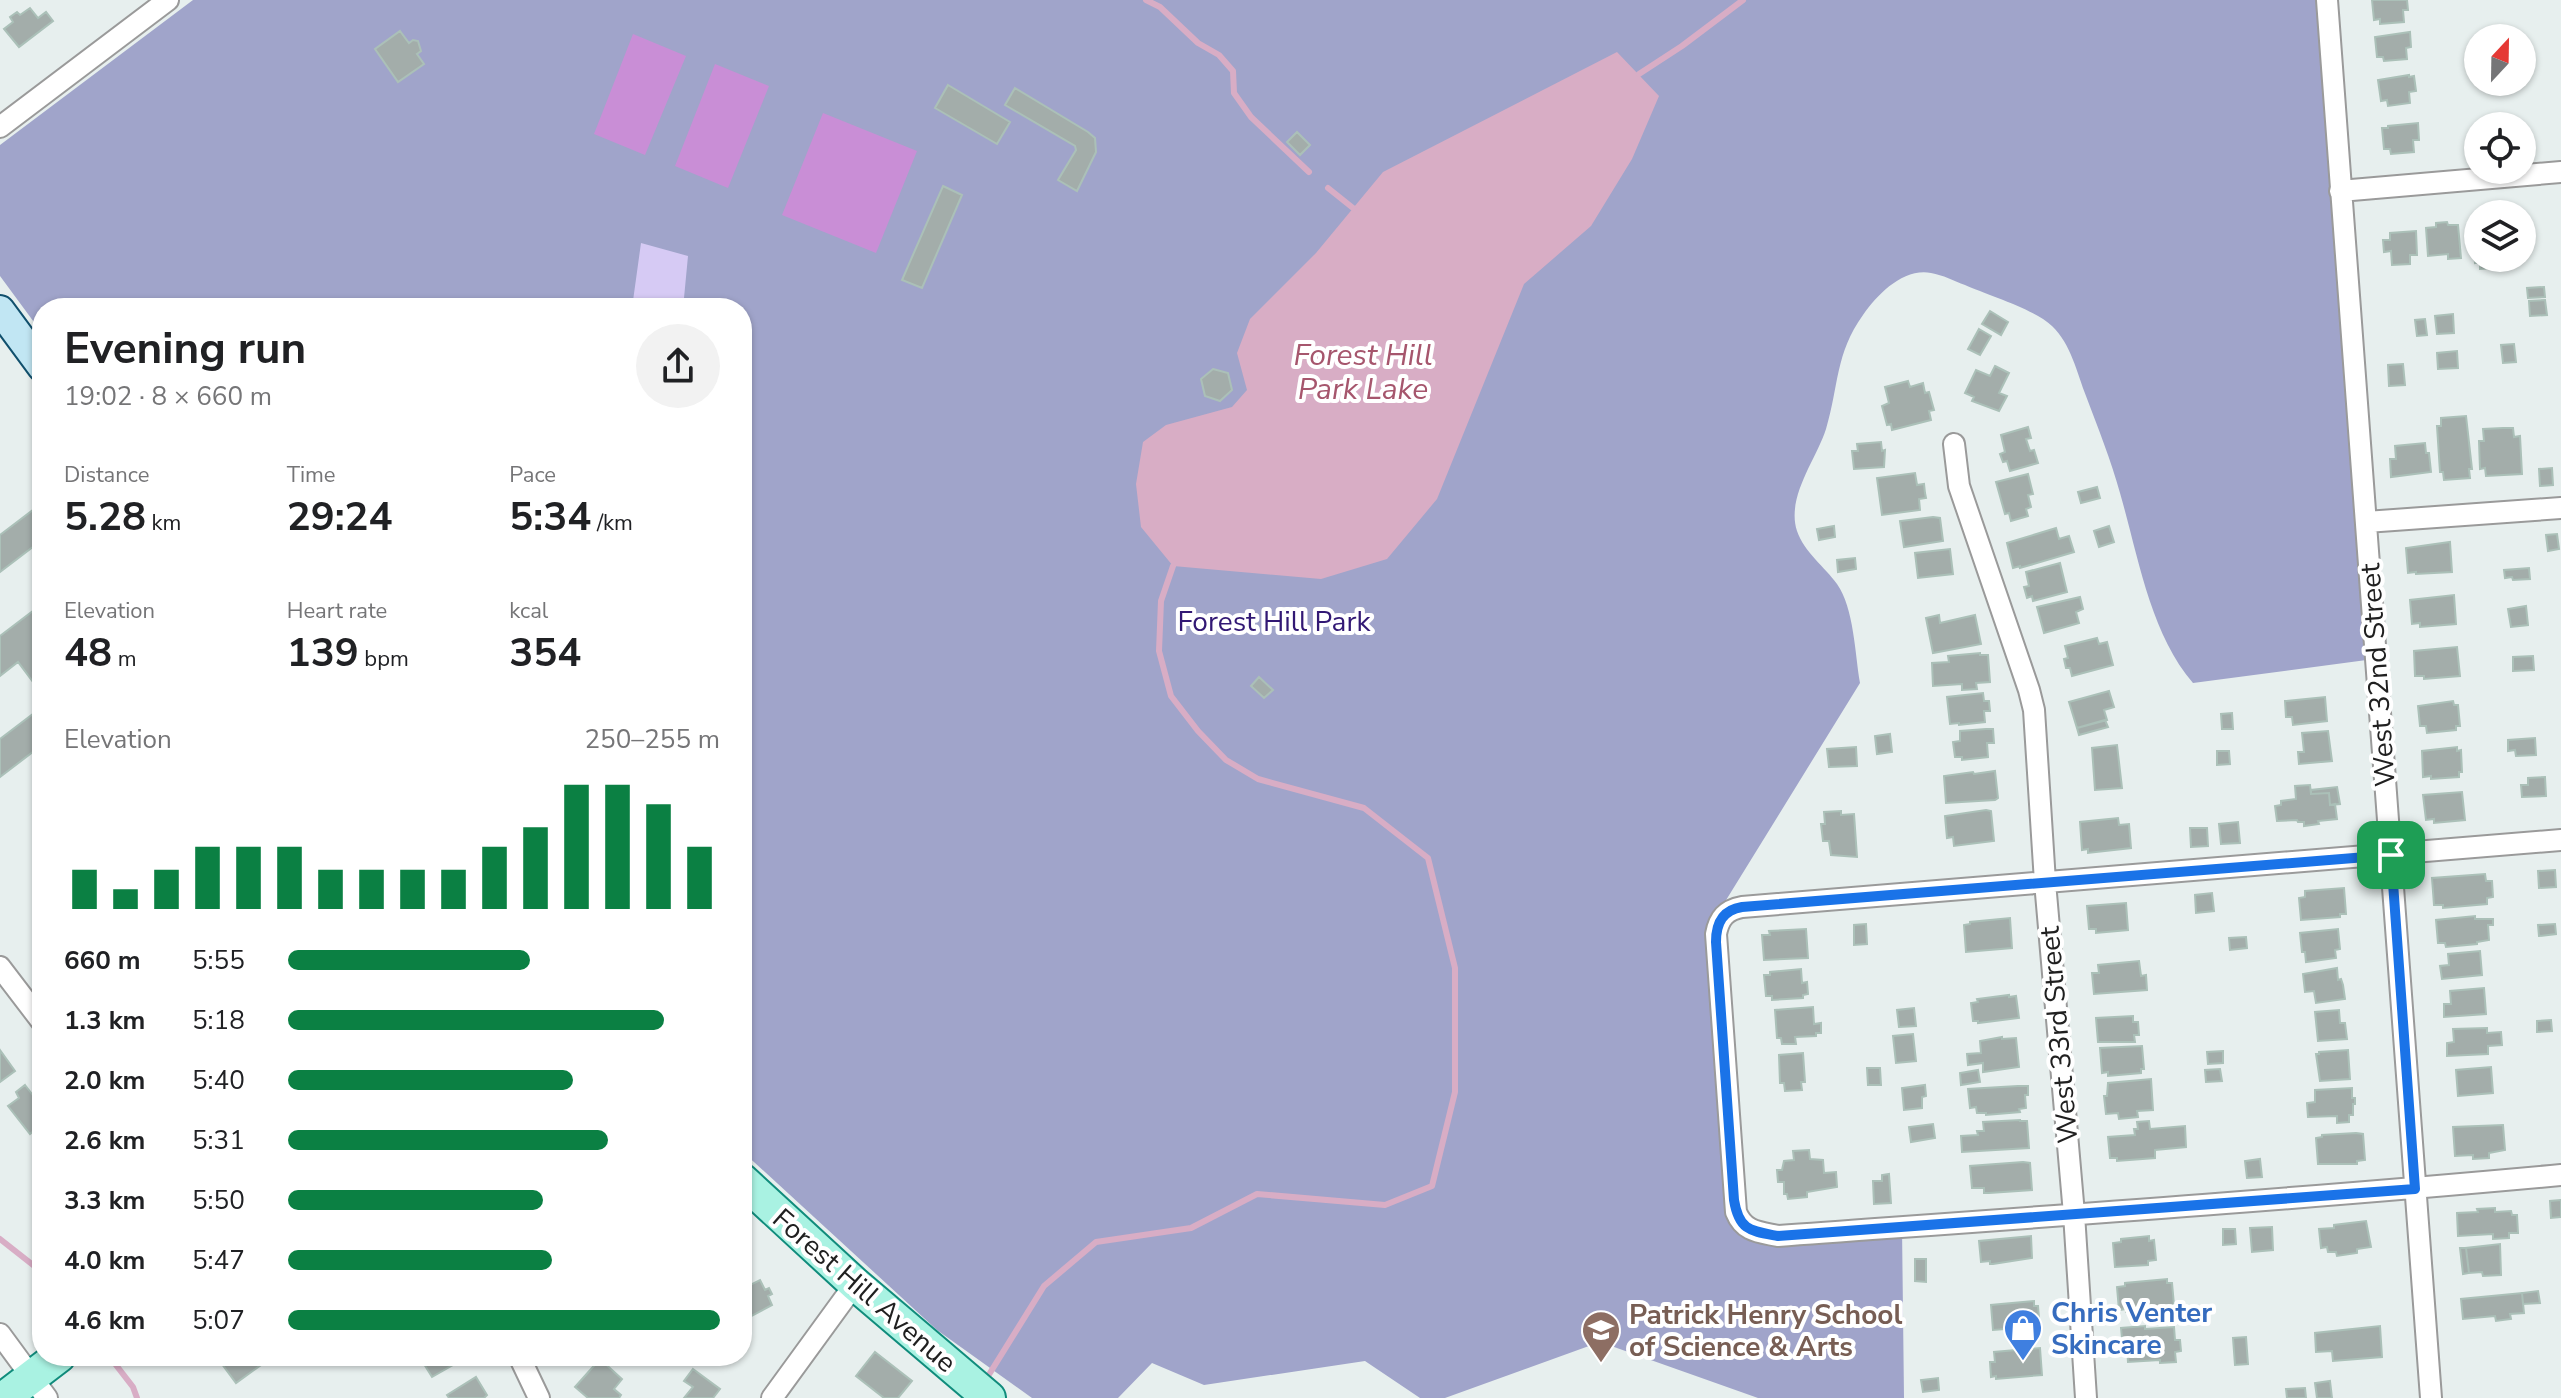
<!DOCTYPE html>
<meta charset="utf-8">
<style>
:root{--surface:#fff;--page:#f2f2f2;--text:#202124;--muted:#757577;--accent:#0b8043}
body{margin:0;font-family:"Nunito Sans",sans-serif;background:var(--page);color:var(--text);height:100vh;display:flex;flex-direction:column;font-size:30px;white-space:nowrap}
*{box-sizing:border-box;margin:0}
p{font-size:26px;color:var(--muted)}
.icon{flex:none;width:44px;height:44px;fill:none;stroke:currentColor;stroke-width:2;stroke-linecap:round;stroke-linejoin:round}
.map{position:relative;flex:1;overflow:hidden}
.panel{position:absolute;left:32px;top:298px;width:720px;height:1068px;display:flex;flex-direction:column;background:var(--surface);border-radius:32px;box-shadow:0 2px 6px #0004}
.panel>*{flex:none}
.needle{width:52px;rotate:22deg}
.controls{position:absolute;left:2464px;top:24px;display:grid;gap:16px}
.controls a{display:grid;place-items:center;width:72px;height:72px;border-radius:50%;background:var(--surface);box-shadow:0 2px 6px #0004;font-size:40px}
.pin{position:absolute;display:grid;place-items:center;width:68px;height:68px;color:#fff;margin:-34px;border-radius:16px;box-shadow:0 4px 12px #0006}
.round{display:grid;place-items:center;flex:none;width:84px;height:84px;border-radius:42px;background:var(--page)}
.head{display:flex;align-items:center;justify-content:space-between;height:136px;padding:0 32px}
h1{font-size:44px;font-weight:700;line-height:60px}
.figures{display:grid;grid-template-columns:repeat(3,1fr);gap:12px;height:136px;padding:8px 32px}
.figures div{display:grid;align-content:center}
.figures b{font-size:40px;font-weight:700}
.figures small{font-size:22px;font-weight:400}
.figures p{font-size:22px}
.chart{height:224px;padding:16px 32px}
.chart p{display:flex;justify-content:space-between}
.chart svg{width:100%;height:144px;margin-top:8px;stroke:var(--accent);stroke-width:6}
ul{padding:0 32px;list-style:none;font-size:26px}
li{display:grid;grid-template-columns:128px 96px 1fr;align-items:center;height:60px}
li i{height:20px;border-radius:10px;background:var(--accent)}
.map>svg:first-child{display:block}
</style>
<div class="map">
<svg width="2561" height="1398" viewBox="0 0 2561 1398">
<rect width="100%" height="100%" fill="#e7efee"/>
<path fill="#a0a4ca" d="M193 0H2327L2374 659 2193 683C2150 633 2138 555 2120 493 2111 460 2098 428 2086 396 2077 373 2071 344 2052 326 2036 310 1988 295 1965 285 1954 281 1943 275 1931 273 1903 268 1878 294 1863 315 1835 354 1839 386 1826 429 1816 460 1786 497 1797 531 1804 552 1825 567 1837 584 1854 608 1855 654 1860 683L1715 918 1735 1205 1755 1231 1902 1227 1904 1398H1758L1600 1342 1445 1398H1420L1365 1361 1204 1385 1152 1363 1118 1398H1032L937 1330 742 1151V308H42V333L0 276V145Z"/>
<path fill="#d6caf4" d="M641 243 688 256 684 298 695 308H632Z"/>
<path fill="#c98ed6" d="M633 34 686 56 645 155 594 134Z
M715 64 769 86 728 188 675 166Z
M823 113 917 151 876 253 782 215Z"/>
<path fill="#d8adc5" d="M1617 52 1659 96 1632 159 1591 226 1524 284 1437 499 1387 559 1321 579 1173 566 1141 527 1136 484 1143 442 1166 425 1232 407 1247 390 1237 353 1250 319 1316 253 1383 172Z"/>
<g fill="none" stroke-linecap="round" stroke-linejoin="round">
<path stroke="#d8adc5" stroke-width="6" d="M1146 0 1160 7 1198 43 1219 55 1233 71 1234 93 1251 117 1309 172
M1639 74 1682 46 1743 0
M1328 188 1353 208
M0 1239 42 1272
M109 1356 133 1387 137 1398
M985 1381 1044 1286 1096 1242 1191 1228 1257 1194 1385 1205 1432 1186 1455 1092V968L1428 858 1364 808 1258 779 1226 760 1198 731 1171 696 1159 651 1161 601 1173 566"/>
</g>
<path fill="#a3adaa" stroke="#abc0b8" stroke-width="2" d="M2372 0H2407L2408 10H2403L2404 22 2380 24V19L2374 20Z
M30 8 38 18 46 12 53 21 19 47 4 29 13 22 10 17 17 12 20 15Z
M400 31 409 43 413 40 418 41 421 51 417 54 424 64 398 82 375 49Z
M2410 32 2411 47 2406 48 2407 59 2384 61 2383 57H2377L2375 37Z
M2409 75V77L2414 76 2416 91 2409 92 2410 103 2388 106 2387 100 2381 101 2378 80Z
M948 85 1010 122 997 144 935 108Z
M1015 88 1088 132 1095 138 1096 152 1077 191 1058 180 1076 150 1075 146 1005 105Z
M2418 123 2419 140H2413L2414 152 2391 154 2390 149H2384L2382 128H2388V126Z
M1297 132 1310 145 1300 155 1287 142Z
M943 186 962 195 922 288 902 280Z
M2471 218H2478V258H2501V261L2492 262 2493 268 2480 269V262L2475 263Z
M2447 222 2448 225H2458L2461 258 2448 259V254L2428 256 2426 228 2436 227V223Z
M2416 231 2417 255H2410V264L2392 265 2391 251 2384 252 2383 240H2390V233Z
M2544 287 2545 297 2528 298 2527 288Z
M2545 300 2547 315 2530 316 2529 301Z
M1990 311 2008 322 2001 335 1982 324Z
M2453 314 2454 333 2437 334 2435 316Z
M2425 319 2427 335 2417 336 2415 320Z
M1979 329 1991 336 1980 355 1968 349Z
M2514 344 2516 362 2503 363 2501 345Z
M2457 351 2458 368 2438 369 2437 353Z
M2403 364 2405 385 2389 386 2388 365Z
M1995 366 2009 373 1999 393 2007 396 1999 411 1972 401 1974 397 1965 393 1976 370 1990 376Z
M1213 369 1228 373 1232 390 1220 401 1205 396 1201 379Z
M1908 381 1910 387 1923 383 1925 393 1929 392 1934 410 1929 411 1931 420 1892 430 1891 424 1887 425 1882 406 1889 403 1885 387Z
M2466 416 2472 469H2469L2470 478 2444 480 2443 472H2440L2437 426H2441V418Z
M2028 427 2031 438 2026 439 2030 451 2034 450 2038 463 2010 471 2007 461 2003 462 2000 454 2005 452 2001 435Z
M2503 428H2513L2514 437 2520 436 2522 474 2486 476 2485 468 2480 469 2479 441H2484L2483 429Z
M1881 442 1882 451 1885 450 1884 467 1854 469 1852 451H1858L1857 444Z
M2425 443 2426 453H2429L2431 472 2391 477 2390 459H2396L2395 446Z
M2552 468 2553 485 2540 486 2539 469Z
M1915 473 1917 485 1924 484 1925 493 1926 498 1919 499 1920 510 1882 515 1877 478Z
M2028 474 2033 494 2028 495 2031 507 2026 509 2028 516 2011 521 2009 513 2005 514 1996 482Z
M2097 487 2100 498 2081 503 2078 492Z
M42 503V540L0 572V535Z
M1933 517 1940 518 1943 541 1904 547 1900 521Z
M1834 526 1835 537 1819 540 1817 529Z
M2109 526 2114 542 2099 547 2094 531Z
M2056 528 2059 539 2069 536 2074 552 2020 568V566L2013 568 2007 543Z
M2557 534 2559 549 2548 551 2546 535Z
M2450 542 2452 572 2416 574V572L2408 573 2406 548Z
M1950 549 1953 574 1918 578 1915 553Z
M1855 558 1856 569 1838 572 1837 560Z
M2060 563 2067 592 2033 601 2032 596 2027 598 2024 587 2029 586 2026 572Z
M2529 568 2530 579 2513 580 2512 577 2505 578 2504 570Z
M2454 595 2456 624 2420 627V623L2412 624 2410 600Z
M2080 597 2083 609 2076 612 2079 623 2044 633 2037 607Z
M42 604V694L18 662 0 676V636Z
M2526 606 2528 625 2511 627 2508 609Z
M1939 615 1940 623 1975 615 1981 644 1933 653 1926 618Z
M2097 638 2099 644 2107 642 2113 665 2072 676 2070 668H2066L2064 659 2068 658 2065 646Z
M2457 647 2460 676 2424 679V676H2415L2414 651Z
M1980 653V655H1988L1990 682 1976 683 1977 689 1962 690V684L1933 686 1932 663 1949 662 1948 656Z
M2533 656 2534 670 2513 671V657Z
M1259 677 1273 690 1264 698 1251 686Z
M2109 691 2114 707 2104 710 2107 720 2077 728 2069 702Z
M1983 693 1984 701H1989L1990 711H1984L1985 722 1959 725V723L1950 724 1947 697Z
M2325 697 2327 721 2293 725 2292 717H2286L2285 701Z
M2453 701 2454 705H2458L2460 726H2456V730L2427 733 2426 726H2420L2418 706Z
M42 707V745L0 777V739Z
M2232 713 2233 729H2222L2221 714Z
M2105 720 2108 727 2079 735 2077 728Z
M1986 729H1993L1994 743H1987L1988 757 1962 760V757H1955L1953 742 1960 741V731Z
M2328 731 2332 761 2299 764 2298 752H2304L2302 733Z
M1890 734 1892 752 1877 754 1875 736Z
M2535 738 2536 755 2516 756 2515 750 2508 751V740Z
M2117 745 2122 788 2095 790 2092 748Z
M1856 747 1857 766 1829 767 1827 749Z
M2457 747V751L2461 750 2462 772H2459V777L2431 779V776L2423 777 2422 751Z
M2217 751H2229L2230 764 2217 765Z
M1995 771 1998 798 1995 800 1946 803 1944 776 1973 772 1974 774Z
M2545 777 2546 796 2522 797 2521 785H2528V778Z
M2310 785 2311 794 2329 793 2330 805 2335 804 2337 819 2318 821 2319 824 2304 826V822H2298L2297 820 2277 821 2275 806 2281 805V801L2296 799 2295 786Z
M2337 787 2340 804 2330 805 2329 793 2311 794V790Z
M2462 792 2465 820 2434 823V819L2426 820 2423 795Z
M1986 810 1991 811 1994 841 1954 846 1953 837 1947 838 1945 816Z
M1841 811V815L1854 814 1857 857 1831 855 1829 841H1823L1821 824H1825L1824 812Z
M2118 818 2119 825 2129 824 2131 848 2088 853V849L2082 850 2080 822Z
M2238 822 2240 843 2221 844 2219 824Z
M2190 828H2207L2208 846 2191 847Z
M2555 870 2556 887 2539 888 2538 871Z
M2485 874 2486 881H2492L2493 897 2487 898V904L2443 908V905H2434L2432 878Z
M2344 888 2346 914H2340V917L2301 920 2299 898 2305 897V891Z
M2212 893 2214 911 2196 913 2195 895Z
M2126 903 2128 930 2096 933V929H2089L2087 906Z
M2475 916V919H2493V925H2488L2489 940 2477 942V944L2446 947 2445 943H2438L2436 920Z
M2010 918 2012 948 1966 952 1964 925 1970 924V922Z
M1866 924 1867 944 1854 945V925Z
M2555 924 2556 934 2539 936 2538 925Z
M1806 929 1808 958 1764 960 1762 935H1770L1769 931Z
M2338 929 2340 949 2335 950 2336 958 2306 962 2305 952H2302L2300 933Z
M2246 937 2247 948 2230 950 2229 938Z
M2480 951 2482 975 2442 979 2440 966 2449 965 2448 954Z
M2139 961 2141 976 2146 975 2147 990 2094 994 2092 973H2099L2098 965Z
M2337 968 2338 980 2341 979 2343 985 2345 999 2316 1003 2314 991 2305 992 2303 974Z
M1801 969 1802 983 1807 982 1808 994 1803 995V998L1772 1000V996H1766L1764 975H1770V972Z
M2484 988 2486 1014 2444 1017V1004H2451L2450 991Z
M2009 995V997L2016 996 2019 1018 1978 1023V1021H1973L1971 1003 1978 1002 1977 999Z
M1813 1007 1814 1024 1821 1023V1033H1816V1036L1795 1037 1796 1044H1782L1781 1038H1777L1775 1010Z
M1914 1008 1916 1026 1899 1027 1897 1010Z
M2339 1010 2340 1023H2345L2347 1039 2318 1041 2315 1012Z
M2133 1016V1022H2138L2139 1035H2134L2135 1042H2098L2096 1018Z
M2551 1020 2552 1031 2537 1032V1021Z
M2487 1028V1033L2501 1032 2502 1045 2488 1046V1054L2447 1056V1043L2454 1042 2453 1029Z
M1913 1034 1916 1061 1896 1063 1893 1036Z
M2002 1037V1039L2016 1038 2019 1067 1983 1072V1063L1968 1065 1967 1054 1981 1053 1980 1041Z
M2142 1046 2144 1069H2141V1073L2108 1076V1072L2102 1073 2100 1048Z
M0 1050 15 1071 0 1082Z
M2348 1050 2350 1079 2320 1081 2316 1054H2319V1052Z
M2223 1051V1063L2208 1064 2207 1052Z
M1803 1053 1805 1082H1801L1802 1090 1785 1091 1784 1083H1780L1779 1055Z
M2491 1067 2493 1093 2458 1096 2456 1070Z
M1867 1068H1880L1881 1085H1868Z
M2220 1069 2222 1081 2206 1082 2205 1070Z
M1978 1070 1980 1082 1961 1085 1960 1073Z
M2151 1079 2153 1110 2137 1111 2138 1117 2119 1119 2118 1113 2106 1114 2104 1096H2107L2108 1083Z
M25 1085 42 1107V1124L30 1134 8 1106 19 1098 16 1092Z
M1925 1085 1926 1096 1922 1097V1108L1904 1110 1902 1088Z
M2018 1086H2028V1095H2025L2026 1108 2019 1109 2020 1112 1986 1115V1113H1977L1976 1107 1970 1108 1968 1089Z
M2352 1088V1098H2355V1104H2353V1115H2349V1122L2337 1123V1116L2308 1117 2307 1103 2315 1102V1090Z
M2020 1120V1121H2027L2029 1148 1962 1152 1961 1136 1978 1135 1977 1131H1984L1983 1122Z
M2149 1121 2150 1129 2185 1126 2186 1147 2155 1150V1158L2117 1161V1158H2110L2108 1137 2135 1135 2134 1129H2138L2137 1122Z
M1933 1124 1935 1138 1911 1142 1909 1127Z
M2503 1125 2505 1150 2489 1153V1158L2473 1159V1155L2455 1156 2453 1127Z
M2356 1133 2363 1134 2365 1160 2357 1161V1164H2318L2316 1138 2322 1137V1135Z
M1809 1150 1810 1159 1823 1160 1824 1173 1836 1172 1837 1187 1807 1192V1197L1788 1199 1787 1194H1784V1182H1778L1777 1170H1782L1784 1161 1794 1160 1793 1151Z
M2260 1159 2262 1177 2247 1178 2245 1161Z
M2023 1162 2030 1163 2032 1190 1989 1193H1984V1188H1972L1970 1166Z
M1889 1174 1891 1203 1874 1204 1873 1181H1882V1175Z
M2561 1200V1217L2551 1218 2550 1201Z
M2495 1208V1212L2511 1211 2512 1215H2517L2518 1233H2509V1238L2493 1239V1234L2458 1236 2457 1213 2478 1212 2477 1209Z
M2366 1221 2371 1247 2357 1249V1253L2337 1256 2336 1252H2328L2327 1247 2321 1248 2319 1229 2334 1228V1225Z
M2272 1227 2273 1250 2252 1252 2250 1228Z
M2223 1229H2235L2236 1244 2223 1245Z
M2031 1236 2032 1258 1993 1264H1990V1261L1981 1262 1979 1241Z
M2149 1236V1241L2154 1240 2156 1260 2148 1261V1265L2115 1267 2113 1243 2121 1242V1239Z
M2500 1244 2501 1275 2483 1276 2482 1272 2469 1273 2466 1248Z
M2460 1248H2466L2469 1273 2463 1274Z
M1915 1259H1926V1282L1915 1281Z
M2167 1279V1283H2172L2174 1305H2170V1308L2154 1311V1309L2126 1312V1309L2119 1310 2117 1287 2125 1286V1283Z
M760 1280 765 1290 769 1288 772 1294 768 1296 772 1305 744 1320 742 1289Z
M2538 1291 2540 1303 2523 1304 2522 1293Z
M2522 1293 2524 1313 2510 1314 2511 1319 2496 1321 2495 1316 2463 1319 2461 1299Z
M2034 1301V1306H2038L2040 1330 2019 1332V1328L1993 1330 1991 1305Z
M2145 1326V1329L2174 1327 2175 1340H2180L2181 1351 2175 1352 2176 1362 2160 1363V1360L2128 1362 2127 1348H2123L2121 1328Z
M2380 1326 2382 1357 2333 1361 2332 1351 2316 1352 2315 1333Z
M2246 1337 2248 1364 2235 1365 2233 1338Z
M2040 1348 2042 1375 1996 1379V1376L1991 1377 1990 1362H1995L1994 1352Z
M875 1352 912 1381 898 1398H884L856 1376Z
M216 1356H264L268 1360 236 1383Z
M419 1356H456L460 1361 432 1377Z
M600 1359 622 1379 614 1389 621 1395 619 1398H588L575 1387Z
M693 1369 720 1389 713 1398H684L693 1387 684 1381Z
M476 1377 487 1395 484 1398H449L447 1395Z
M1938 1378 1939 1390 1923 1392 1921 1380Z
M2330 1381 2332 1398H2317L2315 1383Z
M2305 1388 2306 1398H2287L2286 1389Z"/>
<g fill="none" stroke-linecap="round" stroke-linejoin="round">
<g stroke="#9a9a9a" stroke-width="24">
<path id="minor" d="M2327 0 2431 1398
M0 127 168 0
M2340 191 2561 172
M1954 444 1959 486 2029 690 2034 710 2045 882 2074 1214 2086 1398
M2366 522 2561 508
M2561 840 1742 907C1726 910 1719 918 1716 934L1736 1212C1744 1232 1759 1232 1778 1236 2039 1217 2300 1199 2561 1175
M0 967 42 1022
M0 1334 47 1398
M519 1356 539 1398
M772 1398 855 1284"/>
</g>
<g stroke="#11506d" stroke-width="32">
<path id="secondary" d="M0 310 42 367"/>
</g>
<g stroke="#108c7c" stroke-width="36">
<path id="primary" d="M742 1180 855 1284 989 1398
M4 1398 59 1356"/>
</g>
<use href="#minor" stroke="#fff" stroke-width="20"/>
<use href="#secondary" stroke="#c1e6f3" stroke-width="28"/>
<use href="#primary" stroke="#a9f2e2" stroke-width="32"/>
</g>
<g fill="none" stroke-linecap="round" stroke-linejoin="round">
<g stroke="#fff" stroke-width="16">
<path id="route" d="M2391 855 2415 1189 1778 1236C1751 1231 1739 1231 1734 1200L1716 942C1716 923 1723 910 1742 907Z"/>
</g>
<use href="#route" stroke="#1a73e8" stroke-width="10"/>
</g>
<defs>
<g id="shop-pin" transform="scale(2)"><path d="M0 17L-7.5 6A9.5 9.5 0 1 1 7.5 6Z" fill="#3f7fe0" stroke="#fff"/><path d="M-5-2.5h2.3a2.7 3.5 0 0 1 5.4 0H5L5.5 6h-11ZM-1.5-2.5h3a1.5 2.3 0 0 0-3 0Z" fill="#fff"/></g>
<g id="school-pin" transform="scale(2)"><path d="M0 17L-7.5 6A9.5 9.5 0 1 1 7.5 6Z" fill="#8d6e63" stroke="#fff"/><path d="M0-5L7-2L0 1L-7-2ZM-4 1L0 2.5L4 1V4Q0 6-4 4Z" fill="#fff"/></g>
</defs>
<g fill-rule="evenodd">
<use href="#shop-pin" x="2023" y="1328"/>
<use href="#school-pin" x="1601" y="1330"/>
</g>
<g text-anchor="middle" stroke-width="8" stroke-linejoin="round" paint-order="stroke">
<g font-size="28" fill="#321874" stroke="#fff">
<text x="1274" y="631">Forest Hill Park</text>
</g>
<g font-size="28" fill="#202020" stroke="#fff">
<text transform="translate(2377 675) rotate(-94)" y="10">West 32nd Street</text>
<text transform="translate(2058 1035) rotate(-95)" y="10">West 33rd Street</text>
<text transform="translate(865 1290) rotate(41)" y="10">Forest Hill Avenue</text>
</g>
<g font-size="28" font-weight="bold" fill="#366cbe" stroke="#fff" text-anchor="start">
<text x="2051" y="1322">Chris Venter<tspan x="2051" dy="32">Skincare</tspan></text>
</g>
<g font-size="28" font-weight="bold" fill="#785e54" stroke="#fff" text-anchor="start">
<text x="1629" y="1324">Patrick Henry School<tspan x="1629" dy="32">of Science &amp; Arts</tspan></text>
</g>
<g font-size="30" font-style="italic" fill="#a6566d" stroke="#fff">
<text x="1363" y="365">Forest Hill<tspan x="1363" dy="34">Park Lake</tspan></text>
</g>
</g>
</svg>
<div class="controls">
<a><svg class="needle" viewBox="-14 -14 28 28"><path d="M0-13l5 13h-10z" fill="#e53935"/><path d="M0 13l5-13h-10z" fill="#757577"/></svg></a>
<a><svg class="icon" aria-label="locate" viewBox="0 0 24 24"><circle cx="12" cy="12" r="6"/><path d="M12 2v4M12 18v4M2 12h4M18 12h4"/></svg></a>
<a><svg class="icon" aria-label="layers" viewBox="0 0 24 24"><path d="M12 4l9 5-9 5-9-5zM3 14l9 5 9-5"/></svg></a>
</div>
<div class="pin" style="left:2391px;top:855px;background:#1e9e55"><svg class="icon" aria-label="arrive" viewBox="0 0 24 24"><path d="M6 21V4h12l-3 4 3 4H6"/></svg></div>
<section class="panel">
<div class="head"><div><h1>Evening run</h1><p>19:02 · 8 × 660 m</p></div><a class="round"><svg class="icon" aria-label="share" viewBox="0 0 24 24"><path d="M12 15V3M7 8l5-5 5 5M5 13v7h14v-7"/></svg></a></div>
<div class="figures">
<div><p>Distance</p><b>5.28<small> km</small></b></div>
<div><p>Time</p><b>29:24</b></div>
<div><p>Pace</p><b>5:34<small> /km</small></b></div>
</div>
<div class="figures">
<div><p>Elevation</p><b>48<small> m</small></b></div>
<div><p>Heart rate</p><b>139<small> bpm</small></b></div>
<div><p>kcal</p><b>354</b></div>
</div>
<div class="chart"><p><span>Elevation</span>250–255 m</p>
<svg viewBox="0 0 160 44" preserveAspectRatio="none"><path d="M5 44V32M15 44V38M25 44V32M35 44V25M45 44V25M55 44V25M65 44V32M75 44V32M85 44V32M95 44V32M105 44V25M115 44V19M125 44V6M135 44V6M145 44V12M155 44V25"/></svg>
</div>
<ul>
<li><b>660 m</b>5:55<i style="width:56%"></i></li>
<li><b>1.3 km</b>5:18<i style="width:87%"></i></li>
<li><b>2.0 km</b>5:40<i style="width:66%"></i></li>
<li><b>2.6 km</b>5:31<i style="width:74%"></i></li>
<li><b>3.3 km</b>5:50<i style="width:59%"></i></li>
<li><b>4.0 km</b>5:47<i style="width:61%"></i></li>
<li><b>4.6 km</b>5:07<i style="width:100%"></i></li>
</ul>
</section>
</div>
